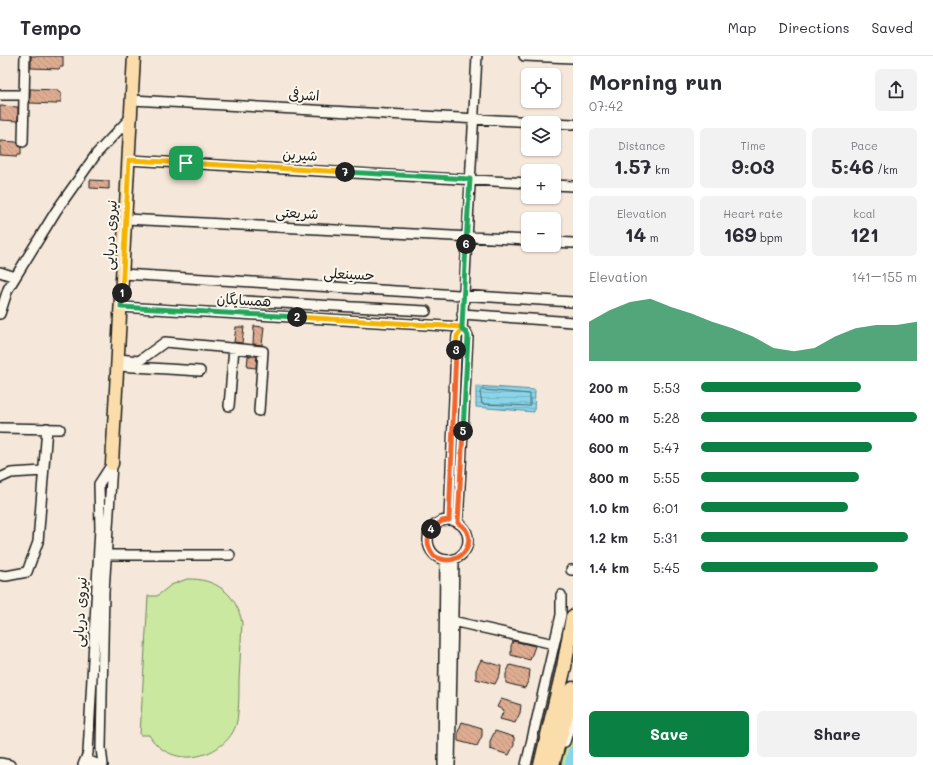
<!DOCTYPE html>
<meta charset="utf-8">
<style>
:root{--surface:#fff;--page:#f2f2f3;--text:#2b2b33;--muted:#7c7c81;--line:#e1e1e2;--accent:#0b8043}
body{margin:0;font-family:Mali,"Playpen Sans Arabic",sans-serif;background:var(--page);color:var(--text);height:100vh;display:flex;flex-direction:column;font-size:15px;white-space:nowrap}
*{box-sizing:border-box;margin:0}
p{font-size:13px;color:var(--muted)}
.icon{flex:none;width:22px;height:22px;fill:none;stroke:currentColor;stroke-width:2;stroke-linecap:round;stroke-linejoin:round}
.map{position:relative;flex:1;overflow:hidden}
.panel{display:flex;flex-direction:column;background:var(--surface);width:360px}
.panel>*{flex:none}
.buttons{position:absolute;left:521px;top:12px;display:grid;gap:8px}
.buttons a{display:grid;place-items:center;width:40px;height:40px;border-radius:6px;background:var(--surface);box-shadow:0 1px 3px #0004;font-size:20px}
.pin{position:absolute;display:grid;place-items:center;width:34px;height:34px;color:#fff;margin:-17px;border-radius:8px;box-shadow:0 2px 6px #0006}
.km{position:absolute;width:20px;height:20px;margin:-10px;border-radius:50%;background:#222;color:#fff;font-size:11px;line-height:20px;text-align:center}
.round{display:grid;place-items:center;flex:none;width:42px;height:42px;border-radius:6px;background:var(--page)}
.headline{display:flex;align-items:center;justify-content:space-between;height:68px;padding:0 16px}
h1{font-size:22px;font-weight:800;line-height:30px}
.stats{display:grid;grid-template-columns:repeat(3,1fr);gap:6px;height:68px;padding:4px 16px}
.stats div{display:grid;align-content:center;border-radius:6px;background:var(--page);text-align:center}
.stats b{font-size:20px;font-weight:800}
.stats small{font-size:11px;font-weight:400}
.stats p{font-size:11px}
.chart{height:112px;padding:8px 16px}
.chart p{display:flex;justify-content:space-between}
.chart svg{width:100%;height:72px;margin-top:4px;fill:var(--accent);opacity:.7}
.button{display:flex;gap:8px;margin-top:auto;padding:8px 16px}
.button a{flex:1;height:46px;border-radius:6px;background:var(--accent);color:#fff;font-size:16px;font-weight:800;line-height:46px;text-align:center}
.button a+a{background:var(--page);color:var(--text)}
ul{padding:0 16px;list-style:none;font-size:13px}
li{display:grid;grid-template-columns:64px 48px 1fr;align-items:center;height:30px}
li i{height:10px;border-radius:5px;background:var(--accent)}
header{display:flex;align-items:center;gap:24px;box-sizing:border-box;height:56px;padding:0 20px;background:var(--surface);border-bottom:1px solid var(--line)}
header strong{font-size:19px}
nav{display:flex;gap:22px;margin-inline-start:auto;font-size:14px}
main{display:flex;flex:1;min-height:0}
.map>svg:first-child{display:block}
</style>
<header>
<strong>Tempo</strong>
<nav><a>Map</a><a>Directions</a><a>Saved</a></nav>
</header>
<main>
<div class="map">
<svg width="573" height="709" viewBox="0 0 573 709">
<defs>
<pattern id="water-rules" width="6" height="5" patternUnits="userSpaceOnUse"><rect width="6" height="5" fill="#8ad5ea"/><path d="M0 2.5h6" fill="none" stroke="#76b6c8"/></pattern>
<pattern id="building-back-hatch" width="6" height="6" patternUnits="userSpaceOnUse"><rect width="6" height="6" fill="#deac91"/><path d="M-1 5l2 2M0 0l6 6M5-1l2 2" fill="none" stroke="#be937c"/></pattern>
</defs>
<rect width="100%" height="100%" fill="#f5e8da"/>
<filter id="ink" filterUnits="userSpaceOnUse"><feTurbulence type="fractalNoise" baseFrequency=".025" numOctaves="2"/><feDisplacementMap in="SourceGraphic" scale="8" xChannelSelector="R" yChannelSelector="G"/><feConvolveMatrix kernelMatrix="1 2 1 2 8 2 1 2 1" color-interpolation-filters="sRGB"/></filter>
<g filter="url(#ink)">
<path fill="#cae89f" stroke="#73825e" d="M187 523C216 522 237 538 242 567 241 586 240 606 239 625 239 638 239 652 237 665 233 686 210 700 190 701 173 702 157 693 149 679H140L148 540H157L171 529Z
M573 664V709H561L571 671Z"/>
<path fill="url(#water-rules)" stroke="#5e8b98" d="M476 330 535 334 534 356 476 351Z"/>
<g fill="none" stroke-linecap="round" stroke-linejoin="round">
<path stroke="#48666e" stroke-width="1" d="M482 334 530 338V350L482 348 480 336Z"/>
<path stroke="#8ad5ea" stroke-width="11" d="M570 709 573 696"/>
</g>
<path fill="url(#building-back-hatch)" stroke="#1c1c1c" d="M31 0H63V11H60L59 13 31 12Z
M30 33 58 34V36L61 37V46H57V48L30 47Z
M0 50 18 51V65L0 64Z
M0 85 17 86 21 92V98H18L17 100 0 99Z
M90 124 109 125V133L90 132Z
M254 270 264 271 262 289 253 288Z
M236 271H244L242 287 234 286Z
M248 300H257L256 312 247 311Z
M513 585 535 590 530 604 511 599V590Z
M481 604 501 610 500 618 495 628 476 623V614Z
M510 609 530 614 529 623 525 632 506 627V618Z
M501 643 521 649 520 657 515 667 500 663 504 654 497 651Z
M462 666 482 672V680L477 690 458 685V676Z
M495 675 514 681V689L509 699 490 693V685Z"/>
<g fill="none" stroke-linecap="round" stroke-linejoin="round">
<g stroke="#1c1c1c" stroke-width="12">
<path id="minor" d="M524 0 573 2
M0 39H23
M132 44 552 67
M554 67 573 68
M23 86 25 0
M129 104 528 127
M554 129 573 130
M126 163 528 184
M554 186 573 187
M0 216 15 221
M123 218 573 246
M121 251 462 271
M225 257 245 245 426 255
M0 258 8 233 56 155 97 97 131 61
M462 258 573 266
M118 303 139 305 165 286 263 295 259 355
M118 310 200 315
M229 350 234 292
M0 372 60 373
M0 422 11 417 43 415
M428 484a20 20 0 1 1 40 0a20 20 0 1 1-40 0Z
M449 464 456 293 457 280 462 274 477 0
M458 467 468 280 466 276 462 274
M106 499H230
M571 514H573
M0 519 6 520 27 516 38 486 47 372
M452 565 554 588
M565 686 573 660
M0 707 10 709
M83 709 88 697 100 472 99 428 112 408 104 536 101 692 103 709
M85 709 92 706 99 709
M443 709 445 504
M450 709 454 504
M526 709 561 559V539"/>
</g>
<g stroke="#1c1c1c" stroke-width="15">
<path id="major" d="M112 408 134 0"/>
</g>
<g stroke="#1c1c1c" stroke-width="17">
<path id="highway" d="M541 709 564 611 573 561
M552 709 573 633"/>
</g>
<use href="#minor" stroke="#fbf7ec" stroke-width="9"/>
<use href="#major" stroke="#faddab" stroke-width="12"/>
<use href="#highway" stroke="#faddab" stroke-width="14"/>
</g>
</g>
<g fill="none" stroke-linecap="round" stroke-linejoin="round" filter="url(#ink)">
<g stroke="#fff" stroke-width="8">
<path id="split-1" d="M122 237 129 104 186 107"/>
</g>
<g stroke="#fff" stroke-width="8">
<path id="split-2" d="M122 237 121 251 297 261"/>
</g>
<g stroke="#fff" stroke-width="8">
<path id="split-3" d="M297 261 462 271V274L457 280 456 294"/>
</g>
<g stroke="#fff" stroke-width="8">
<path id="split-4" d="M431 473 442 465 449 464 456 294"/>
</g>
<g stroke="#fff" stroke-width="8">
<path id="split-5" d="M431 473C426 483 427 491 434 500 462 516 482 480 458 467L463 375"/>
</g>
<g stroke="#fff" stroke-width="8">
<path id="split-6" d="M463 375 468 280 466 276 462 274V271L466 188"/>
</g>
<g stroke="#fff" stroke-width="8">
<path id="split-7" d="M345 116 470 123 466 188"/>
</g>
<g stroke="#fff" stroke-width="8">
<path id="split-8" d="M186 107 345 116"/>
</g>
<use href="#split-1" stroke="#f5b400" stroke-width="5"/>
<use href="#split-2" stroke="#22a559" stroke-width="5"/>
<use href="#split-3" stroke="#f5b400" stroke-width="5"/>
<use href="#split-4" stroke="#f0652b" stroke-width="5"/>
<use href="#split-5" stroke="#f0652b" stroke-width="5"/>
<use href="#split-6" stroke="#22a559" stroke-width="5"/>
<use href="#split-7" stroke="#22a559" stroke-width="5"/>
<use href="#split-8" stroke="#f5b400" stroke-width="5"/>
</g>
<g text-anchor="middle" stroke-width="4" stroke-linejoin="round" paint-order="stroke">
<g font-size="14" fill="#1c1c1c" stroke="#fbf7ec">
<text transform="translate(304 39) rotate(3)" y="5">اشرفی</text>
<text transform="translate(300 99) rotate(3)" y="5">شیرین</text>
<text transform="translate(297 157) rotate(3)" y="5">شریعتی</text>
<text transform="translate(110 179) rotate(-87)" y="5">نیروی دریایی</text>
<text transform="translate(349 218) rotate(3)" y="5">حسینعلی</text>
<text transform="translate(244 244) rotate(3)" y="5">همسایگان</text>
<text transform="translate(80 556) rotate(-87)" y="5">نیروی دریایی</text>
</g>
</g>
</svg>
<div class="buttons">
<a><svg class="icon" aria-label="locate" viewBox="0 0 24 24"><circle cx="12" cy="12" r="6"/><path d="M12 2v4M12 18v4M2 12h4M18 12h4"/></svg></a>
<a><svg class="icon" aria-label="layers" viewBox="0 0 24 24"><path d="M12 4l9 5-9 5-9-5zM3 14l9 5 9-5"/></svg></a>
<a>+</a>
<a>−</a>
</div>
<div class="pin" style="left:186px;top:107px;background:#1e9e55"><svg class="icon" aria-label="arrive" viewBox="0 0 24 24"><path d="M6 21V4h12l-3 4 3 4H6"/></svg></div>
<b class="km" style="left:122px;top:237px">1</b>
<b class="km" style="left:297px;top:261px">2</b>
<b class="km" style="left:456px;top:294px">3</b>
<b class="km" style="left:431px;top:473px">4</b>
<b class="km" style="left:463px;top:375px">5</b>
<b class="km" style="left:466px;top:188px">6</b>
<b class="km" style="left:345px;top:116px">7</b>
</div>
<section class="panel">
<div class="headline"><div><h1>Morning run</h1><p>07:42</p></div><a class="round"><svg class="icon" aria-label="share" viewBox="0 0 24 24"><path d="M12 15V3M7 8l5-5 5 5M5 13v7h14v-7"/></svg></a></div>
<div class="stats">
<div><p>Distance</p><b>1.57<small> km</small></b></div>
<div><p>Time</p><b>9:03</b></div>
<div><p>Pace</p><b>5:46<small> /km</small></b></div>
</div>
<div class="stats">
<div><p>Elevation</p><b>14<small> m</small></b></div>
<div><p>Heart rate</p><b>169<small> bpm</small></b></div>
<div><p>kcal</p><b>121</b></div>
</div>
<div class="chart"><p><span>Elevation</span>141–155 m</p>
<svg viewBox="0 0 160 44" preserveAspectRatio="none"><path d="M0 44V20L10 13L20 8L30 6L40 11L50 15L60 20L70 24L80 29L90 36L100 38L110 36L120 29L130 24L140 22L150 22L160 20V44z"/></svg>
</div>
<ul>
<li><b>200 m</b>5:53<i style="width:74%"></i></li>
<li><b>400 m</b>5:28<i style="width:100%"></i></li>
<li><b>600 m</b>5:47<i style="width:79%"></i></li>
<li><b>800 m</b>5:55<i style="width:73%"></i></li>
<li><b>1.0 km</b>6:01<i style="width:68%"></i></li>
<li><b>1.2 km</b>5:31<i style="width:96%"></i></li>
<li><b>1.4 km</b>5:45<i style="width:82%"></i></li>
</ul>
<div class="button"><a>Save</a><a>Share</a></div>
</section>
</main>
